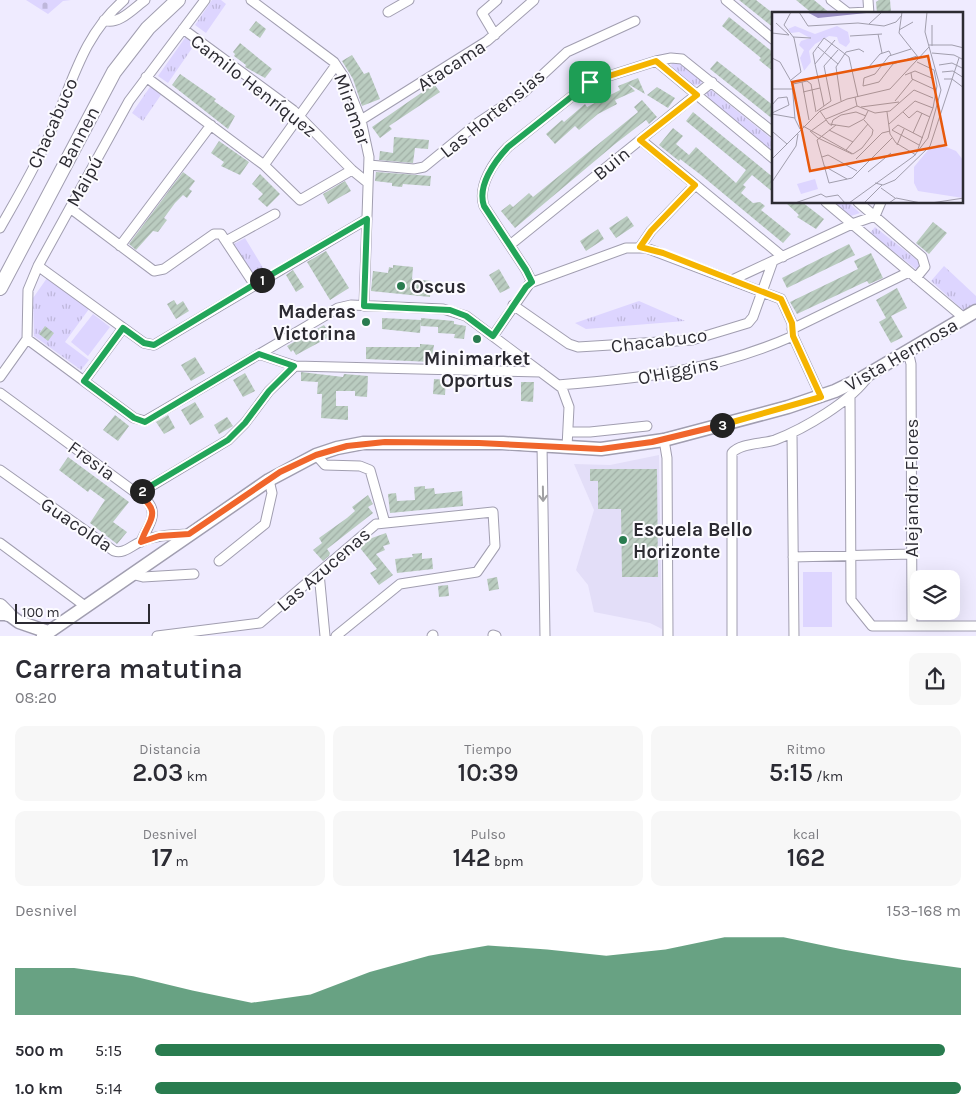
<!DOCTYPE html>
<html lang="es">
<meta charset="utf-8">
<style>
:root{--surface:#fff;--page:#f7f7f7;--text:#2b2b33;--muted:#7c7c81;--accent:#297c4f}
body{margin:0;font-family:Karla,sans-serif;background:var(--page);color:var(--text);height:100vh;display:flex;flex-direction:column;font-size:19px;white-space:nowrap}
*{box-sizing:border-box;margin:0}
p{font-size:16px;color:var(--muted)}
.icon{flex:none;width:28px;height:28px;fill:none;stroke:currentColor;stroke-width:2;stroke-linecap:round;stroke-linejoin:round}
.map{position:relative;height:636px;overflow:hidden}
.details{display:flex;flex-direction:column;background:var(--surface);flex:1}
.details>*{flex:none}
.buttons{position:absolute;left:910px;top:570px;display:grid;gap:10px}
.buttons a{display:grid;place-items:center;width:50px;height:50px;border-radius:10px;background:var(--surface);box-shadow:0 5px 20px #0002;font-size:25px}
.scale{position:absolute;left:15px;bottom:12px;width:135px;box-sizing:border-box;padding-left:5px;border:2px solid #2c2b32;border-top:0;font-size:14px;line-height:18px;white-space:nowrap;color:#2c2b32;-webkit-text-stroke:4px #fcfbff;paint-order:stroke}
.pin{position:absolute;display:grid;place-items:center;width:42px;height:42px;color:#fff;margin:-21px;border-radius:10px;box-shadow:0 2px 8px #0006}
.km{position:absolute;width:25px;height:25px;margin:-12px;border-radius:50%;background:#222;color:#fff;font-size:14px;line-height:25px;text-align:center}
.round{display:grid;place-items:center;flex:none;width:52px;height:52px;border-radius:10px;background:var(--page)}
.headline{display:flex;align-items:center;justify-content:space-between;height:85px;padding:0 15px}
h1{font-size:28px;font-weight:600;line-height:38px}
.stats{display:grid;grid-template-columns:repeat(3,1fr);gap:8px;height:85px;padding:5px 15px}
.stats div{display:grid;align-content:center;border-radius:10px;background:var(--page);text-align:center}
.stats b{font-size:25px;font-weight:600}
.stats small{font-size:14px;font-weight:400}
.stats p{font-size:14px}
.chart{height:140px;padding:10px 15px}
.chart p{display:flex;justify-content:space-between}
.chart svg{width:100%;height:90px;margin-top:5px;fill:var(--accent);opacity:.7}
ul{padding:0 15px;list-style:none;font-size:16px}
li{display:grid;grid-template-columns:80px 60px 1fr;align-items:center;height:38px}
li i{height:12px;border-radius:6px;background:var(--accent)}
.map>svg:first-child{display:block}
</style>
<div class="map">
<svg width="976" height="636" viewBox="0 0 976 636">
<defs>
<pattern id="grass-tufts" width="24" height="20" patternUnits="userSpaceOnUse" patternTransform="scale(1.25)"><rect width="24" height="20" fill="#ddd5ff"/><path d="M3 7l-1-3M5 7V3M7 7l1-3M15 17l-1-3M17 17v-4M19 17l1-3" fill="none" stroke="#beb7db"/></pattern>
<pattern id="cemetery-stones" width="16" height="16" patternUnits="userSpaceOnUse" patternTransform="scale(1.25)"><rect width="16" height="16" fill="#ddd5ff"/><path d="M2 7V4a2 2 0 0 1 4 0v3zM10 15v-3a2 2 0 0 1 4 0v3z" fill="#beb7db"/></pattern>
<pattern id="building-hatch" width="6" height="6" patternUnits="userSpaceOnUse" patternTransform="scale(1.25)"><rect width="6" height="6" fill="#baccc0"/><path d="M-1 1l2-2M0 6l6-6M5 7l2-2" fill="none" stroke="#a0afa5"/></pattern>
</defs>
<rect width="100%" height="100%" fill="#efebff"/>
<path fill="#e3def8" d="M659 455 662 629 650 623 594 612 588 585 576 570 594 510 574 464 610 465Z"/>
<path fill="url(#grass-tufts)" d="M212 0H221L226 4 206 33 195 25Z
M187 35 197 41 168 83 158 76Z
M673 62H681L702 80 701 84 693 86 673 68 671 65Z
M152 84 163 92 143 121 132 113Z
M710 89 773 140V152L709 99 706 93Z
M835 203H849L860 213 851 216Z
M875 227 922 264 917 270 870 233Z
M245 238 265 271 254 278 234 244Z
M944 266 976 296V304L965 312 931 281Z
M47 278 89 309 65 342 89 360 81 370 34 336 33 298Z
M639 301 685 321 586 329 575 323Z"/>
<path fill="url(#cemetery-stones)" d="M26 0H71L63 1 48 14Z"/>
<path fill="#ddd5ff" d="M93 314 110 327 88 356 71 342Z
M803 572H832V627H803Z"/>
<path fill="url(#building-hatch)" d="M739 0H756L774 14V28Z
M796 0H814L831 14H813Z
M879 0H890L891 12 877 13 876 2Z
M729 17 774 53V72L759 60 761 58 722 26Z
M256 21 266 29 260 38 249 30Z
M240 43 272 69 265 78 245 67 246 65 234 56 235 54 233 52Z
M352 55 364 74 369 72 380 99 362 106 353 79 342 61Z
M717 61 774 106V120L710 69Z
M180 74 216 99 214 101 235 116 228 129 172 85Z
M638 78 645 94 628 84 635 91 615 100 617 104 598 114 579 130 575 126 555 144 546 134 562 120 564 122 585 104 587 107 620 90 618 86Z
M434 84 440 92 389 126 392 129 380 138 372 127Z
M657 87 675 98 668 108 647 95Z
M642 100 657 117 649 124 646 120 615 144 515 228 501 211 510 204 513 207 529 193 533 197 638 112 634 107Z
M693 112 774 178V193L752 175 743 185 746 187 741 193 753 203 760 202 765 206 761 210 791 234 783 243 701 175 680 159 679 161 659 145 673 128 683 136 676 144 689 155 696 147 736 183 746 170 686 121Z
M394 137 429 140 428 149 415 148 413 163 379 160 380 151 393 153Z
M219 141 249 162 240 175 221 166 224 162 211 153Z
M183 172 195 181 189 189 192 191 187 198 183 195 175 203 164 218 167 220 158 232 153 231 136 250 129 244Z
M376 172 431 176 430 186 403 184 402 187 392 186V183L375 181Z
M260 174 280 194 267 207 258 199 263 194 252 184Z
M345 181 351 191 328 204 323 194Z
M785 202H802L824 219 816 229 797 217 799 215Z
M627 216 634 226 616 238 609 228Z
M933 222 947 233 929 254 916 243Z
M598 229 604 239 586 251 580 241Z
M849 244 855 255 787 288 782 278Z
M326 251 349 288 330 300 307 262Z
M871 253 883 278 869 284 867 281 797 314 790 302 858 269 854 261Z
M393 265 413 267 412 279 431 281 430 297 371 291 373 271 388 273 389 267 393 268Z
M499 269 510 288 500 293 489 275Z
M293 270 304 287 296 292 286 275Z
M897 288 907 308 891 316 903 337 891 343 879 322 886 318 876 300Z
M174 300 177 305 183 301 189 311 176 319 167 304Z
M382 318 421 320 420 333 382 329Z
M421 318 454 321V324L466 326 464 339 454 338 455 334 438 333V327L421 326Z
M324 325 331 336 296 355 293 350 291 352 287 346Z
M45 326 54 333 48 341 39 334Z
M420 344 434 345 431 362 366 359V347H420Z
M195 357 205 373 191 381 181 365Z
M301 372 343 377 344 374 368 376 367 397 355 396V391H336V406H348V420L321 418 322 394H317L318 382 301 381Z
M245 373 255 391 243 397 233 380Z
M434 379 446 380 445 395 433 394Z
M521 382H534L533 402 521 401Z
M195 402 204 417 190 425 181 410Z
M115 415 129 426 118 441 103 430Z
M168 415 175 428 164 434 156 422Z
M227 417 233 426 219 434 214 425Z
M68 457 129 502 113 522 127 532 117 544 90 523 105 500 90 489 88 492 59 470Z
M590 469H657L658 577H622L621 509H598V481H590Z
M425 486V489L434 488 435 494 462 491 463 506 390 513 388 494 396 493 397 501 415 500 414 487Z
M368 495 373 504 368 507 373 513 327 549 330 553 329 556 323 561 313 550 322 543 319 538 347 518 355 511 352 507Z
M386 533 390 544 383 546 385 550 376 554 393 575 379 585 370 573 377 569 360 548 372 538Z
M422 553V559L432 558 433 569 397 573 395 559 413 557 412 554Z
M497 577 499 589 489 591 487 579Z
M448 585 449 596 439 597 438 586Z"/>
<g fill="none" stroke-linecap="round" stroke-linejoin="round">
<g stroke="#a19eb0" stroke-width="11">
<path id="minor" d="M251 0 334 62 344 77 361 120 369 157 364 306
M726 0 774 40
M831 0 848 13 869 12
M868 0 869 14
M388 12 409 0
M104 20C118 26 134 8 145 0
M183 29 293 110 352 170 368 183
M495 35 482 13 497 0
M656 61 774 159
M146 77 264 165 300 200 352 170
M361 120 487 41 534 0
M641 140 783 257
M264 165 336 65
M369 165 414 169 424 167 479 122 523 93 567 52 635 21
M826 202 964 318
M858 202 922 257 925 267 916 278
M70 208 154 271 164 269 214 234H221L254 284
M0 228C18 196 38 163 52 129 73 81 83 35 124 0
M226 241 275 214
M510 245 712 82
M120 246 211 125
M640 247 651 231 695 185
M38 266 144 343 154 345 367 219
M732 280 852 224 875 216 881 202
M532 282 526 270 484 206C477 186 494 161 508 147L590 82 656 61 671 58 682 59 774 133
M513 305 569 344 578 347 692 340 748 323 753 317 773 261
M792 329 909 272
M493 336 530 283 626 248H646L781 299 792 323 793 336 821 397
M27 339 134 418 145 421 338 308 351 305 443 309 466 316 562 388 569 407 567 447
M908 351 911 364 912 626
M259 354 295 366 541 372
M0 377 27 339 28 290 38 266 129 101 205 0
M84 381 123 328
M558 385C644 378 714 371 793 336
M0 393 147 501C160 515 146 528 141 542
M850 398 851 600 872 626H976
M568 432H590L647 426
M792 433 794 636
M664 440 667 458 668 636
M542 445 545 636
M316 455 325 465 360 466 370 470 385 523
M0 470 114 551C124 554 131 546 140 542 156 535 172 535 189 534
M138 494 228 440 245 423 269 391 295 366
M0 543 85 606
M793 557 911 554
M219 561 265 524 272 493 269 480
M319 573 325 636
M131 574 143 577 194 574
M493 635 496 636
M157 636 260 623 376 524 493 512 495 546 477 572 400 584 336 636
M432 636 433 635
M732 636V453C740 443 763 444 775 440 804 429 852 401 869 375"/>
</g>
<g stroke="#a19eb0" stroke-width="15">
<path id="secondary" d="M0 614H8L19 622 48 632
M43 636 269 480 316 455 337 448 363 443H503L601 449 664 440 788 407 835 391 862 378 976 311"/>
</g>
<g stroke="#a19eb0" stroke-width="16">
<path id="primary" d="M0 288 114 72 148 28 178 0
M0 606 8 614"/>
</g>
<use href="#minor" stroke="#fff" stroke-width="9"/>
<use href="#secondary" stroke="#fff" stroke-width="12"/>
<use href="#primary" stroke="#fff" stroke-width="14"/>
</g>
<defs><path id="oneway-shaft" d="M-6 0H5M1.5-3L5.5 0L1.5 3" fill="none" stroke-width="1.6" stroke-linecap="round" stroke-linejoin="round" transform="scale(1.25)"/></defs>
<use stroke="#a0a0a3" href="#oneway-shaft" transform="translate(543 494) rotate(89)"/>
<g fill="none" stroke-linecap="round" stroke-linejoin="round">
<g stroke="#fff" stroke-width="10">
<path id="split-1" d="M262 280 367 219 364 306 450 310 466 316 493 336 526 287 532 282 526 270 484 206C477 186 494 162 508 147L590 82"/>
</g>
<g stroke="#fff" stroke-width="10">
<path id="split-2" d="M142 491 228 440 245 423 269 391 294 366 259 354 145 422 134 418 84 381 123 328 144 343 154 345 262 280"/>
</g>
<g stroke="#fff" stroke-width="10">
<path id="split-3" d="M142 491 138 494C163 513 149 519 141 542L159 536 189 534 280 472 316 455 347 446 385 442 479 443 601 449 652 442 722 425"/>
</g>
<g stroke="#fff" stroke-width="10">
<path id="split-4" d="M590 82 656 61 697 95 640 140 695 185 651 231 640 247 663 253 781 299 792 323 793 336 821 397 722 425"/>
</g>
<use href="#split-1" stroke="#22a559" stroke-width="6"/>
<use href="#split-2" stroke="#22a559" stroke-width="6"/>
<use href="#split-3" stroke="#f0652b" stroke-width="6"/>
<use href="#split-4" stroke="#f5b400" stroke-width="6"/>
</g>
<g fill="#297c4f" stroke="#fcfbff" stroke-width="2">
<circle cx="401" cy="286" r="5"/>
<circle cx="366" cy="322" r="5"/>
<circle cx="477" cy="339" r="5"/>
<circle cx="623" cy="540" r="5"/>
</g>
<g text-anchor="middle" stroke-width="4" stroke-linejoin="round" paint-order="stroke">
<g font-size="19" fill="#2c2b32" stroke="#fcfbff">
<text transform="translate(451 65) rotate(-33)" y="7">Atacama</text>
<text transform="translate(254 85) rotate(38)" y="7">Camilo Henríquez</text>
<text transform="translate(353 109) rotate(70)" y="7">Miramar</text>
<text transform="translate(492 113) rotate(-39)" y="7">Las Hortensias</text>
<text transform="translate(52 123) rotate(-66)" y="7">Chacabuco</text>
<text transform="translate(78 137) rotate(-62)" y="7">Bannen</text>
<text transform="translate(611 163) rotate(-39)" y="7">Buin</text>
<text transform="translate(84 181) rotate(-61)" y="7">Maipú</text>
<text transform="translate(659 340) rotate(-7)" y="7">Chacabuco</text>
<text transform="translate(901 354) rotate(-30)" y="7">Vista Hermosa</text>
<text transform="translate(678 370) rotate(-11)" y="7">O'Higgins</text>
<text transform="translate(92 460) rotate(36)" y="7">Fresia</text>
<text transform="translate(911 488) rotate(-90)" y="7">Alejandro Flores</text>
<text transform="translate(77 524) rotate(34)" y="7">Guacolda</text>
<text transform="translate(323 569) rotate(-41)" y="7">Las Azucenas</text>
</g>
<g font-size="19" font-weight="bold" fill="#2c2b32" stroke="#fcfbff" text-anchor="start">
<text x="411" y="293">Oscus</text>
<text x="356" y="318" text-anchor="end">Maderas<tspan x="356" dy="22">Victorina</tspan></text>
<text x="477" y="365" text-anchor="middle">Minimarket<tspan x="477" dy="22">Oportus</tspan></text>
<text x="633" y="536">Escuela Bello<tspan x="633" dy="22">Horizonte</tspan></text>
</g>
</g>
<g transform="translate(772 12)">
<rect width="191" height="191" fill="#efebff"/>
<path d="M23 14 43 22 65 14 76 20 78 30 74 35 67 31 65 25 57 24 43 32 37 39 39 50 32 59 28 46 32 38 27 33 29 29 38 26 27 20 19 21 16 17Z" fill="#ddd5ff"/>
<path d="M167 132 184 139 191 148V186L146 179 142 171V155L156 138Z" fill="#ddd5ff"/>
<path d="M43 167 46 177 29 182 25 172Z" fill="#ddd5ff"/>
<path d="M35 0H104L46 6Z" fill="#9b8fc5"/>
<path fill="none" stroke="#a19ead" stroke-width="1" d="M27 0 36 14 86 11 112 14 124 10 130 3M130 0 127 21 146 45M4 11 17 23M97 12 110 0M160 13V34M127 18 141 10M0 21 17 23M106 22 110 41M78 24 110 22M21 25 39 26M157 33H180L192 36M46 35 66 52M139 37 117 44 103 62 92 66 91 74 107 70 121 52 145 44M160 41 182 43 192 48M0 46 8 50 20 71 23 107 28 117M145 50 162 58 165 74 161 96 146 137M43 52 41 41 52 26 77 45 86 85M167 53 180 51 192 57M96 56 108 42 117 39 119 43M170 60 181 59 192 66M139 61 140 67 164 78M133 63 143 59 162 67M172 67H180L192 76M19 68 29 60 22 26 12 13 19 0M30 70 37 108M21 72 35 69 39 72 44 100M0 77H21M31 80 48 76M83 85 85 94 103 101 118 99 142 78 161 86M69 89 64 55 74 40 87 37 92 40M123 89 141 67M0 93 6 86 15 85 17 93 0 101M52 94 43 52 63 28M89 95 127 90M45 99 59 89 52 54 66 38M48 99 57 112 77 115 92 107 96 99M115 100 118 122 124 131 144 143M131 100 137 106 145 99 158 105M0 102 23 106M54 107 85 94M117 112 143 89 161 96M64 113 45 128 57 171 80 166 120 126M31 114 81 142M59 114 61 108 69 103 84 100 94 104M57 118 81 130M120 118 126 113 151 126M120 118 147 133M38 119 46 126 80 142M39 119 54 108M1 120 15 132M141 121 150 101M125 133 132 117M74 138 96 112M81 142 90 136 100 123 101 118 92 108M50 145 56 143 85 159M0 147 48 99 75 87 118 77 157 35M84 147 110 121 118 119M52 154 75 167M96 160 119 141M0 170 24 134 26 122M103 171 111 173 123 168 158 134 187 46M109 176 123 186M23 191 49 182 54 185 66 183 73 191M77 191 142 144 156 126 169 78 153 20 155 0M92 191 110 173M117 191 124 186 149 191M159 191 192 186"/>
<path fill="#e8590c" fill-opacity="0.15" stroke="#e8590c" stroke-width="2.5" d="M156 44 174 133 38 159 20 70Z"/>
<rect width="191" height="191" fill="none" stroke="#2c2b32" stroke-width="2.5"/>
</g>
</svg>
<div class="buttons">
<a><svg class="icon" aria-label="layers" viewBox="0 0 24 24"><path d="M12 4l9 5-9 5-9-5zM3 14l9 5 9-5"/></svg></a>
</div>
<div class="scale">100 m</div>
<div class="pin" style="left:590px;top:82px;background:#1e9e55"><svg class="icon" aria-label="arrive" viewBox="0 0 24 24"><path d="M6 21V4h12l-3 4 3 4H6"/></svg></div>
<b class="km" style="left:262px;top:280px">1</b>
<b class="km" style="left:142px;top:491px">2</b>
<b class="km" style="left:722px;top:425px">3</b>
</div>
<section class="details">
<div class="headline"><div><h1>Carrera matutina</h1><p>08:20</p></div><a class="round"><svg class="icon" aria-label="share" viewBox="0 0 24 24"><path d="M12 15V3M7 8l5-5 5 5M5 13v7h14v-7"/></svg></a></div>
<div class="stats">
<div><p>Distancia</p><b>2.03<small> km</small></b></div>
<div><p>Tiempo</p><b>10:39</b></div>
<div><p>Ritmo</p><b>5:15<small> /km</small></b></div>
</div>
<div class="stats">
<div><p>Desnivel</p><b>17<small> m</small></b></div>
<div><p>Pulso</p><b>142<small> bpm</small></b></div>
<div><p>kcal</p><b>162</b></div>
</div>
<div class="chart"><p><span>Desnivel</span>153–168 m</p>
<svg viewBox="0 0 160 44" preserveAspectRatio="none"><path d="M0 44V21L10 21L20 25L30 32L40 38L50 34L60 23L70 15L80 10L90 12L100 15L110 12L120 6L130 6L140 12L150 17L160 21V44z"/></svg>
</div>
<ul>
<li><b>500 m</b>5:15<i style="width:98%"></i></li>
<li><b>1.0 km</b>5:14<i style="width:100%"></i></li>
</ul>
</section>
